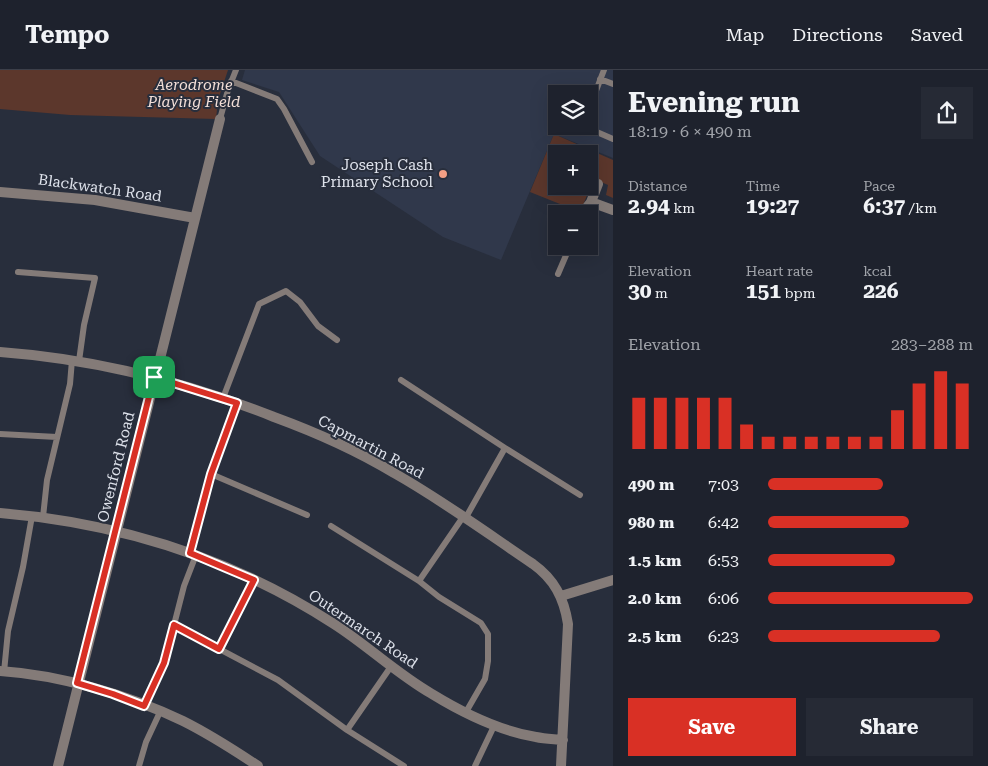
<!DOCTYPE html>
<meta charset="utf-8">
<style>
:root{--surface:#1e222d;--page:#262a35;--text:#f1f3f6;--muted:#a1a4aa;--line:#3c3f49;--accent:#d93025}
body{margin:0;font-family:"Roboto Serif",serif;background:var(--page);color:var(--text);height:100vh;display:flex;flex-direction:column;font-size:19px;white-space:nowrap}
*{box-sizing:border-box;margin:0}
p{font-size:16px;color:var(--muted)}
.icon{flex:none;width:28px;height:28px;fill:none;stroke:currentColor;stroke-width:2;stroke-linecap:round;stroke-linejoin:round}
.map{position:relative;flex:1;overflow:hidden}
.details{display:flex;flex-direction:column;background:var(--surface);width:375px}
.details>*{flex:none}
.tools{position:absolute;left:548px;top:15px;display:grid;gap:10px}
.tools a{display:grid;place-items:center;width:50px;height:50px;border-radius:0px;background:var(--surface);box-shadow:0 5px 20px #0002,0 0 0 1px var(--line);font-size:25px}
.pin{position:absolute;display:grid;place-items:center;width:42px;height:42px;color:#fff;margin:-21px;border-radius:10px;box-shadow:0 2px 8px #0006}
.round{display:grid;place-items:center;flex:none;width:52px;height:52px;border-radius:0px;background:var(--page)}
.overview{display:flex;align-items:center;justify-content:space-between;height:85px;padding:0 15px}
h1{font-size:28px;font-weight:700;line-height:38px}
.figures{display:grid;grid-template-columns:repeat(3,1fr);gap:8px;height:85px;padding:5px 15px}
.figures div{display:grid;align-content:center}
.figures b{font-size:21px;font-weight:700}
.figures small{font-size:14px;font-weight:400}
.figures p{font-size:14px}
.chart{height:140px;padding:10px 15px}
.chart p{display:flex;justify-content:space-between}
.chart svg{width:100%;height:90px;margin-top:5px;stroke:var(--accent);stroke-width:6}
.cta{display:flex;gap:10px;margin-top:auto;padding:10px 15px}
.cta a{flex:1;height:58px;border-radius:0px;background:var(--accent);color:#fff;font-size:20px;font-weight:700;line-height:58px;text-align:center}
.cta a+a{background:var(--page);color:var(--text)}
ul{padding:0 15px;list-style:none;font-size:16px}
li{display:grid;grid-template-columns:80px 60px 1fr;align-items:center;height:38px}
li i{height:12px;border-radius:6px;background:var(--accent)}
header{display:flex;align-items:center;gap:30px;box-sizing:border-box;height:70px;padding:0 25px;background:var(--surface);border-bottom:1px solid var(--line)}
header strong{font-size:24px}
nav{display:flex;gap:28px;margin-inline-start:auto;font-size:18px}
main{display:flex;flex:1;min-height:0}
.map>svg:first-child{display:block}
</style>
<header>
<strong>Tempo</strong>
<nav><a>Map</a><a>Directions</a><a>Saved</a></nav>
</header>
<main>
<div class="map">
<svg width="613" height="696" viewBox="0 0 613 696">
<rect width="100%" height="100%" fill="#282e3c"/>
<path fill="#30384b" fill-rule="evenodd" d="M245 0H613V88L554 64 501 190 443 167 320 86 279 22 242 10ZM556 24H589V56H556Z"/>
<path fill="#5c372c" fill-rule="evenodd" d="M0 0H228L218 30 216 49 70 45 0 39Z
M554 64 613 90V128L606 125 608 115 594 109 580 142 530 122ZM556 84H589V116H556Z"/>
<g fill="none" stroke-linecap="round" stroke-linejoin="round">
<path stroke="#847b78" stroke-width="6" d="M600 9 613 14
M231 11 277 29 284 39 312 92
M589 39 604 0
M220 49 228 20 236 0
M583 56 613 69
M18 202 95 208 84 255 79 291
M558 204 570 176
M401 310 505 378 465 449
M223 328 259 234 286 221 300 232 318 256 337 270
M0 364 57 367
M505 378 580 425
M211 404 237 333
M43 447 47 410 70 314 72 290
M331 456 419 511 439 527 481 553 488 564V591L485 609 466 642
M190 483 211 404 307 445
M419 511 463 447
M174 555 184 516 196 485
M219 579 254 510
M4 602 8 561 23 497 32 446
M145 636 164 593 174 555 278 610 347 660 404 696
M347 660 392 595
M139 696 146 672 160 642
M475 696 495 654"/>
<path stroke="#847b78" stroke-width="10" d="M0 122 95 130 195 148
M591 132 613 140
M584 141 591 132 598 114
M0 282C95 289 186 312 274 347 315 362 356 380 394 403 442 430 487 463 533 494 554 509 564 528 568 554L561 696
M0 443C120 453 232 488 334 554 367 575 397 604 432 624 463 643 500 661 536 667 545 669 554 669 563 670
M561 526 613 510
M0 601C60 605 129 625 183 651 209 664 234 680 258 696
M58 696 220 49"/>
</g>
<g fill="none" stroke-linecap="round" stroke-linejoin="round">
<g stroke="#fff" stroke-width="10">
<path id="route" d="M154 307 237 333 211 404 190 483 254 510 219 579 174 555 164 593 144 636 113 624 77 613Z"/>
</g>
<use href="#route" stroke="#d93025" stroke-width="6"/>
</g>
<circle fill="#f39f84" stroke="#282e3c" stroke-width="2" cx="443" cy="104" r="5"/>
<g text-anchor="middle" stroke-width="4" stroke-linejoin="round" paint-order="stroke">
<g font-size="15" font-style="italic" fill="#f2ded7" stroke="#282e3c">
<text x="194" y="20">Aerodrome<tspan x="194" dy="17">Playing Field</tspan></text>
</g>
<g font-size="15" fill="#dee2eb" stroke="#282e3c" text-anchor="end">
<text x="433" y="100">Joseph Cash<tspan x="433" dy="17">Primary School</tspan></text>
</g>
<g font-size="15" fill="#dee2eb" stroke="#282e3c">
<text transform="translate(100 118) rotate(8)" y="5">Blackwatch Road</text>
<text transform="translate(371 377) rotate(28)" y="5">Capmartin Road</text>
<text transform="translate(116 397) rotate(-76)" y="5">Owenford Road</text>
<text transform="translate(363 559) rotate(34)" y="5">Outermarch Road</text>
</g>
</g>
</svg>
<div class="tools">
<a><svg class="icon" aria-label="layers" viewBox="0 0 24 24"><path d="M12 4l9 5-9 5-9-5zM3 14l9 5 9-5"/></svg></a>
<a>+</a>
<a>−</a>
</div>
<div class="pin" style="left:154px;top:307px;background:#1e9e55"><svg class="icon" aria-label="arrive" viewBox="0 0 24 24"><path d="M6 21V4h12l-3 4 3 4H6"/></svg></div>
</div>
<section class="details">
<div class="overview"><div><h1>Evening run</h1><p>18:19 · 6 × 490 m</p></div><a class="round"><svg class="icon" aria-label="share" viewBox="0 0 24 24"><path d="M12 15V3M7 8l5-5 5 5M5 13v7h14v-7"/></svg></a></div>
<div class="figures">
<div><p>Distance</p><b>2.94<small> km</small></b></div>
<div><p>Time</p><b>19:27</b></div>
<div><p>Pace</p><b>6:37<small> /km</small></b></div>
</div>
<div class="figures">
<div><p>Elevation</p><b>30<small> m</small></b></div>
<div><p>Heart rate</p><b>151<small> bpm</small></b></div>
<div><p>kcal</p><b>226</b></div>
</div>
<div class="chart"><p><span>Elevation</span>283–288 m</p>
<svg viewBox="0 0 160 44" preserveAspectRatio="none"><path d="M5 44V19M15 44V19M25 44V19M35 44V19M45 44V19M55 44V32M65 44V38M75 44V38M85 44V38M95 44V38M105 44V38M115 44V38M125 44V25M135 44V12M145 44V6M155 44V12"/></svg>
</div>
<ul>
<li><b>490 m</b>7:03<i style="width:56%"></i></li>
<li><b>980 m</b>6:42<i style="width:69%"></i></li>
<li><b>1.5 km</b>6:53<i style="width:62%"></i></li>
<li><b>2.0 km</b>6:06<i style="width:100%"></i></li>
<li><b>2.5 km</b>6:23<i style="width:84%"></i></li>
</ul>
<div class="cta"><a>Save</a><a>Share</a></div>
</section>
</main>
